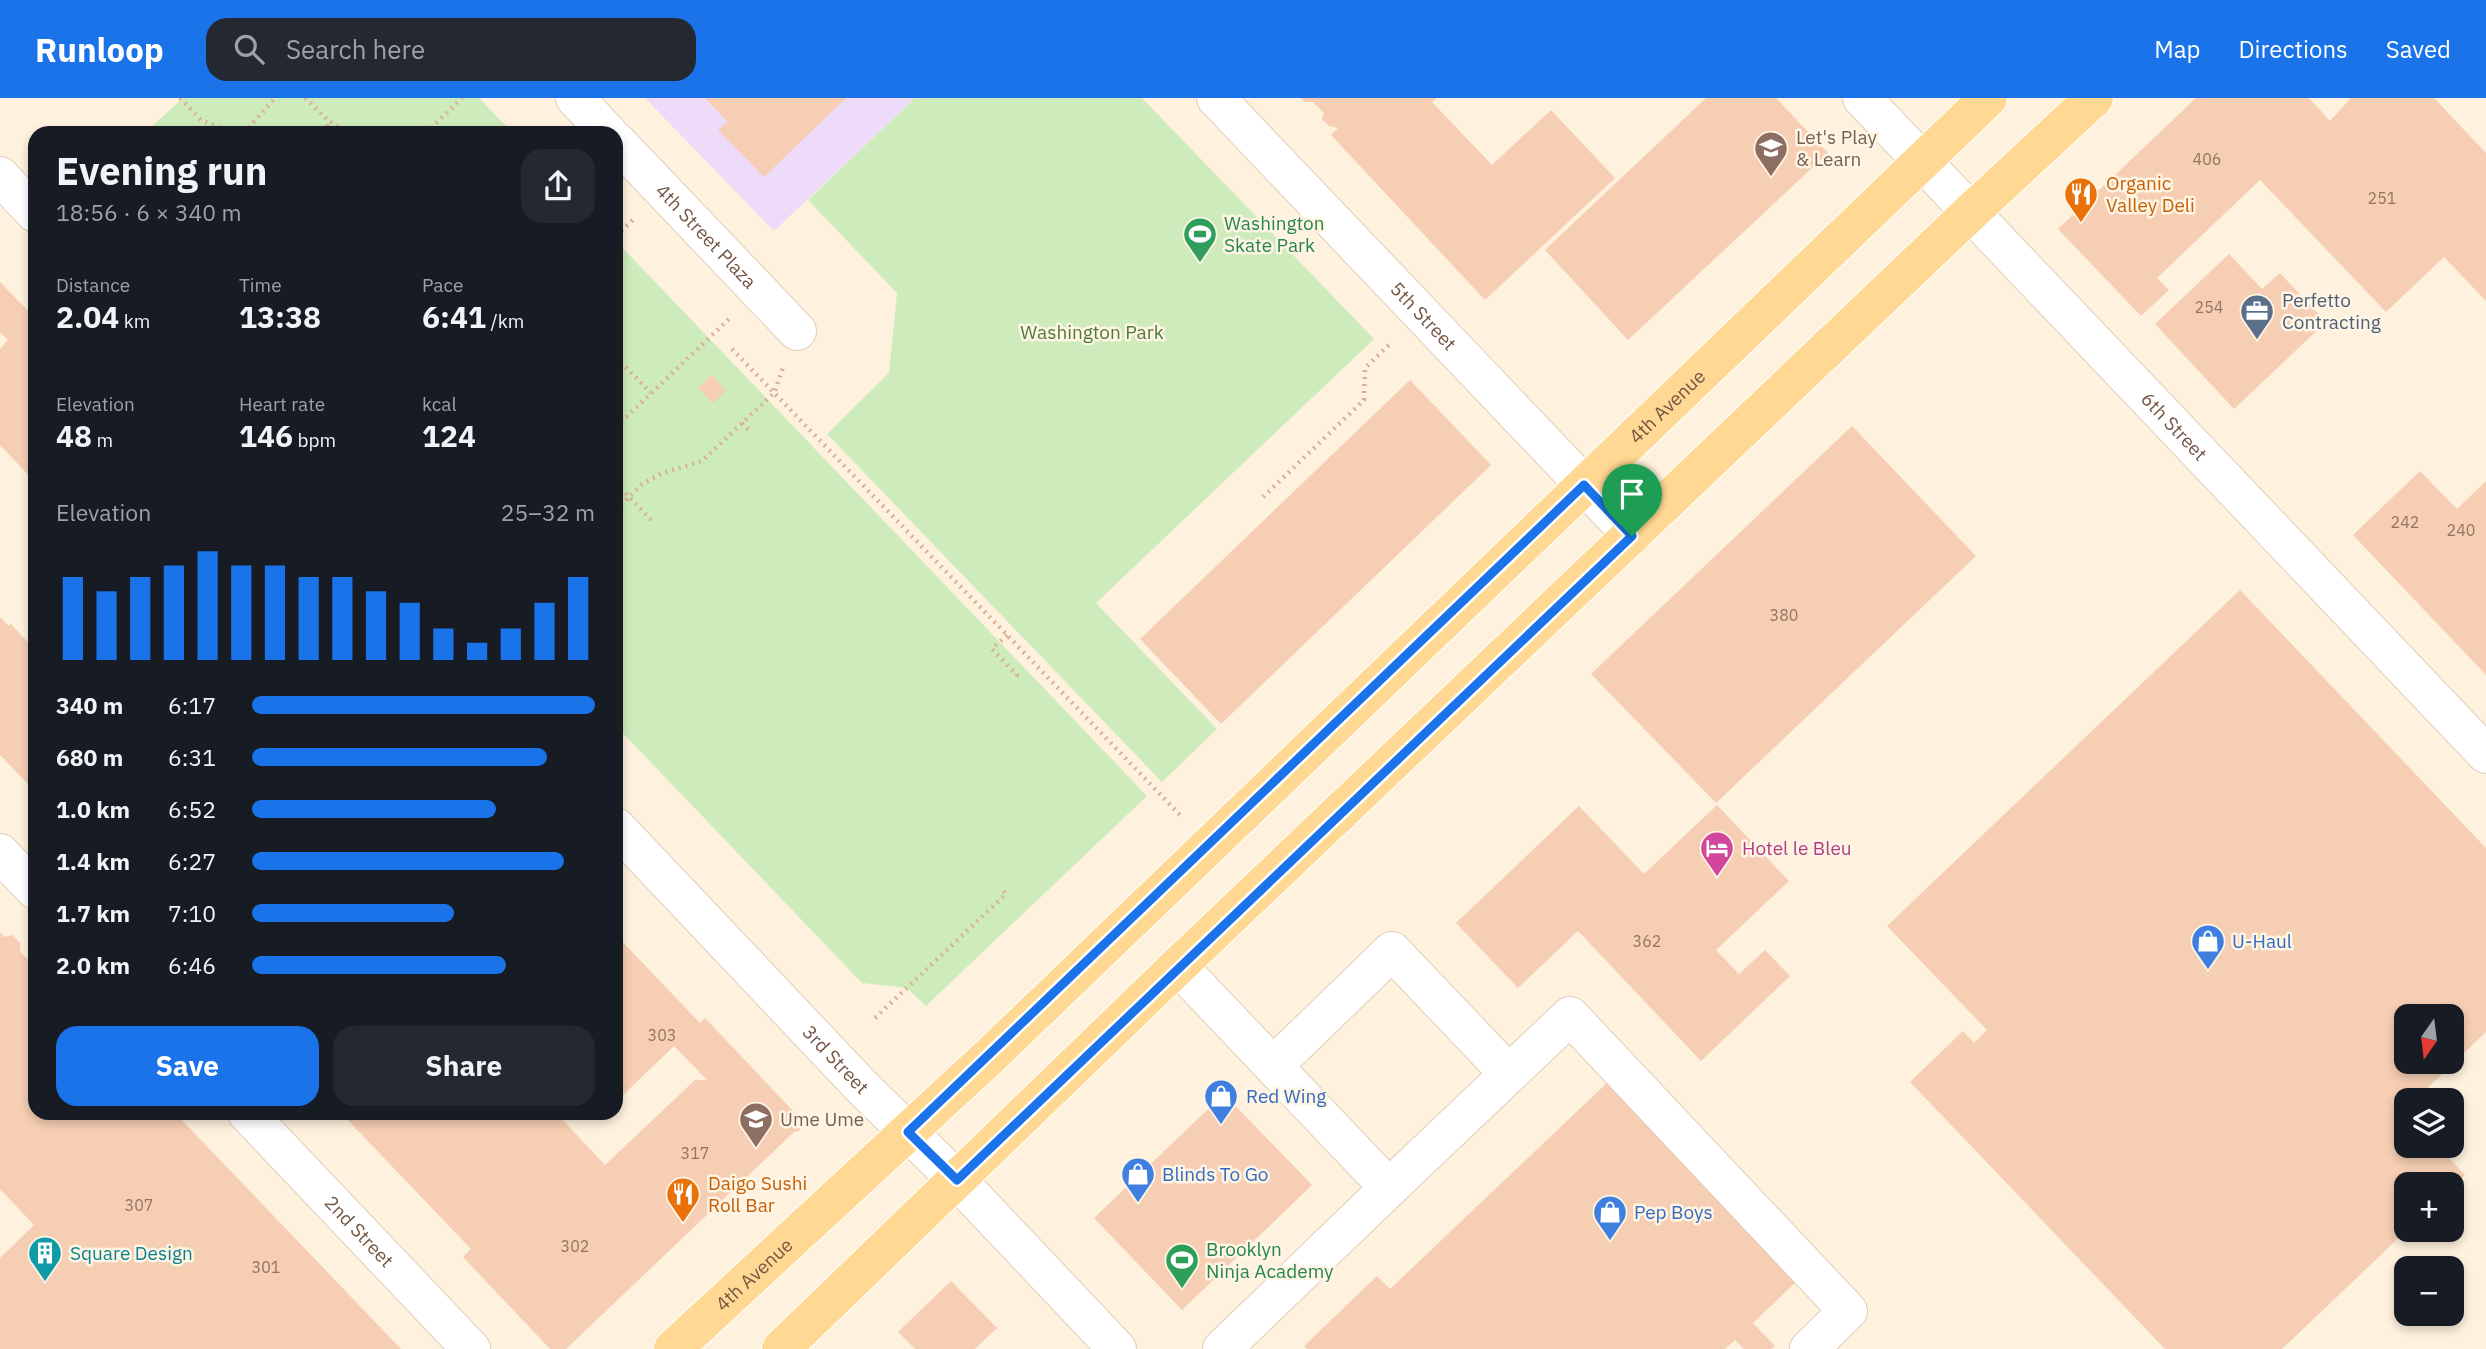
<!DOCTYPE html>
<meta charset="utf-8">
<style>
:root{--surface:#171b24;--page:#242831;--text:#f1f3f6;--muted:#9ea1a6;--accent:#1a73e8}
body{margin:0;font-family:"IBM Plex Sans",sans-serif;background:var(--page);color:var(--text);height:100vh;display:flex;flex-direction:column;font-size:26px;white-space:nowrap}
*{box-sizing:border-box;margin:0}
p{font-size:23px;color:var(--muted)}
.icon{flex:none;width:38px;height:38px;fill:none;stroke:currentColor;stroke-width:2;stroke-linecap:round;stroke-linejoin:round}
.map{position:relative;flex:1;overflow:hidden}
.sheet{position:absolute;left:28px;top:28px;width:595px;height:994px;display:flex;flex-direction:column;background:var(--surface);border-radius:21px;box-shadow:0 4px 10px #0003}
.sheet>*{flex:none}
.needle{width:46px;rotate:194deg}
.fabs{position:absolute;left:2394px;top:906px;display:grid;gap:14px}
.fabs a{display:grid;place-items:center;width:70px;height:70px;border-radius:14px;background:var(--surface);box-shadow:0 4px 10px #0003;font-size:35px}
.pin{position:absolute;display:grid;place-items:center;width:60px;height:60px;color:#fff;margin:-72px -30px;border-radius:50% 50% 50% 0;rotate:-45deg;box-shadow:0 0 7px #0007}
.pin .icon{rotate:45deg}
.round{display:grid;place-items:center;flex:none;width:74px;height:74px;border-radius:21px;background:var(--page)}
.overview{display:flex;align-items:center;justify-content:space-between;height:119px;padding:0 28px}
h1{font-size:38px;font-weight:800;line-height:52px}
.figures{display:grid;grid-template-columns:repeat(3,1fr);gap:10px;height:119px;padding:7px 28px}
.figures div{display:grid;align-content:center}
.figures b{font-size:30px;font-weight:800}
.figures small{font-size:19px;font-weight:400}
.figures p{font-size:19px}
.chart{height:196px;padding:14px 28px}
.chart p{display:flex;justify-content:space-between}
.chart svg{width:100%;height:126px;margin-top:7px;stroke:var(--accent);stroke-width:6}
.primary-button{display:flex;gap:14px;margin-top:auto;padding:14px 28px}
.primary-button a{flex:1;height:80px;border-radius:21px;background:var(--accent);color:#fff;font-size:28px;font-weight:800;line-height:80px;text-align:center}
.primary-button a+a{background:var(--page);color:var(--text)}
ul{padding:0 28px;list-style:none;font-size:23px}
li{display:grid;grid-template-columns:112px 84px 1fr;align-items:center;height:52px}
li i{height:18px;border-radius:9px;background:var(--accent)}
header{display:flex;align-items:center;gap:42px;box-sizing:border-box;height:98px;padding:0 35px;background:var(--accent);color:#fff}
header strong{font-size:33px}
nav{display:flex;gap:38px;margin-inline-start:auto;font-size:24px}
.search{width:490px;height:63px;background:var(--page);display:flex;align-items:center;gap:18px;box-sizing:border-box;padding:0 24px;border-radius:21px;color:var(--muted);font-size:26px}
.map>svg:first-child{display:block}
</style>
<header>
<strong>Runloop</strong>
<div class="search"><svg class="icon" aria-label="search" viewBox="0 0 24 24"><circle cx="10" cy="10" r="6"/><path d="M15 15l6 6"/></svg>Search here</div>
<nav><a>Map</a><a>Directions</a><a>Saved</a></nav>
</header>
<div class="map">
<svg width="2486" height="1251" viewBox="0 0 2486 1251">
<rect width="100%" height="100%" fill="#fef1dd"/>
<path fill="#eedaf9" d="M645 0H915L774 133Z"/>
<path fill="#ceebbb" d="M183 0H479L513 35H145Z
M915 0H1142L1374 241 1096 505 1217 631 1162 684 827 336 889 275 897 195 808 102Z
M616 143 1147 698 926 908 907 890 862 885 616 628Z"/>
<path fill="#f5ceb3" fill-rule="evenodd" d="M705 0H846L764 79 718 32 728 24Z
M1301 0H1437L1432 4 1492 67 1551 12 1615 80 1485 202 1331 37 1338 30 1329 28 1322 21 1324 15 1313 4H1305Z
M1706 0H1776L1828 55 1628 242 1545 152Z
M2196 0H2309L2330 23 2351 0H2434L2486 55V203L2444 159 2386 214 2260 82 2157 180 2169 192 2141 218 2058 131Z
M2229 156 2262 191 2280 175 2326 224 2234 311 2155 226Z
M0 184 35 220V384L0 347V251L8 242 0 234Z
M712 277 726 293 713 305 698 290Z
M1410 282 1491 367 1221 626 1140 541Z
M1852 328 1976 458 1716 705 1591 576Z
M2420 373 2457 411 2486 383V577L2353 437Z
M2240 492 2486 750V934L2414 1003H2406V1010L2404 1012 2406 1015V1048H2438L2465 1077 2452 1089V1087H2406V1133L2282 1251H2165L1910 984 1963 933 1974 945 1987 932 1887 828ZM2406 919H2452V964H2406Z
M0 519 9 528 11 526 35 552V693L0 657Z
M1717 707 1789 783 1716 852 1739 876 1765 852 1790 878 1701 963 1578 833 1518 890 1456 825 1579 708 1644 776Z
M0 834 4 839 12 837 20 845V853L35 869V1015H175L401 1251H0V1160L34 1127 0 1091Z
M616 837 700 925 705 920 795 1015 800 1017 804 1025 799 1033 794 1034 566 1251H550L463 1159 471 1151 341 1015H556L605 1067 695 982H707L674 948 623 997 616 990Z
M1609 983 1798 1182 1753 1225 1775 1248 1771 1251H1744L1735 1242 1725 1251H1307L1304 1248 1377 1178 1390 1191Z
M1224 996 1312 1087 1182 1212 1094 1120Z
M951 1183 997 1230 975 1251H915L898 1234Z"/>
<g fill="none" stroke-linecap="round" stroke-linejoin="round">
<g stroke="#e2cdb9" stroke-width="40">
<g id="minor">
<path d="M575 0 608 35"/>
<path id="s1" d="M1216 0 1632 437"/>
<path id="s2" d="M1862 0 2486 656"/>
<path id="s3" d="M616 43 797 233"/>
<path d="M0 78 35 115"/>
<path id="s4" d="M616 729 861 988 957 1082 1117 1251"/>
<path d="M0 755 35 792"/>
<path d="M1178 868 1389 1090 1222 1251"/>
<path d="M1273 968 1392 853 1509 976"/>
<path id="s5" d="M247 1015 471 1251"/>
<path d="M1389 1090 1570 918 1848 1213 1809 1251"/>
</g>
</g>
<g stroke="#fff" stroke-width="40">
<g id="major">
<path id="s6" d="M673 1251 991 957 1988 0"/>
<path d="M781 1251 1178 868 1971 114 2094 0"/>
</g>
</g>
<path stroke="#d9b197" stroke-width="4.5" stroke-dasharray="2 5" stroke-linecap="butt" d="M180 0 201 22 233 35
M305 0 329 23
M244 35 275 0
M325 35 329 23 347 35
M426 35 462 0
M616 138 636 119
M732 251 1180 717
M616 259 651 295
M742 325 750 333
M616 329 730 220
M616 385 654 425
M1263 399 1364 302 1365 270 1390 246
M616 412 641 387 662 375 702 363 774 295 784 267
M1007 537 992 551 1017 577 1014 580
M875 920 1006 796 1003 792"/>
<use href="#minor" stroke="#fff" stroke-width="38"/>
<use href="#major" stroke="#ffd893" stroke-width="38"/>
</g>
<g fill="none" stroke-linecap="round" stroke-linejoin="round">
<g stroke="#fff" stroke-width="14">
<path id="route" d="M1584 387 1632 438 957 1082 908 1034Z"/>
</g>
<use href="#route" stroke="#1a73e8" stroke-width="9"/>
</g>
<defs>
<g id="school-pin" transform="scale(1.75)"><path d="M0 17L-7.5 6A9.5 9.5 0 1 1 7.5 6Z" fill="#8d6e63" stroke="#fff5e5"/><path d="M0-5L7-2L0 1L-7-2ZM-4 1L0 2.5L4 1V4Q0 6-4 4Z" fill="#fff"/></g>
<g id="restaurant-pin" transform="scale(1.75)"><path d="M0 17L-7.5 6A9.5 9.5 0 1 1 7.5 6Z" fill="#e8710a" stroke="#fff5e5"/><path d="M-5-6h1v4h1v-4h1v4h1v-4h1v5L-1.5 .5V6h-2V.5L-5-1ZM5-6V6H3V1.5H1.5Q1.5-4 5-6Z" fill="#fff"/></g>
<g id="stadium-pin" transform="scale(1.75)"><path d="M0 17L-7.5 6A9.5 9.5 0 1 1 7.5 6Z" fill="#2e9e5b" stroke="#fff5e5"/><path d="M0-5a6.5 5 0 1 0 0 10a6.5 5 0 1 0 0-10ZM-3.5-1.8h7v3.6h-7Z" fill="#fff"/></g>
<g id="office-pin" transform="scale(1.75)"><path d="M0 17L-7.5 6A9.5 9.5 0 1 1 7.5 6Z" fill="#5c6f8a" stroke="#fff5e5"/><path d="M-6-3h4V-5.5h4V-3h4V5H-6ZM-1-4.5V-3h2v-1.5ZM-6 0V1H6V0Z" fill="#fff"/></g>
<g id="hotel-pin" transform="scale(1.75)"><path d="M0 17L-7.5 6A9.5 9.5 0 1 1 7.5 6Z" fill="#d1479c" stroke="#fff5e5"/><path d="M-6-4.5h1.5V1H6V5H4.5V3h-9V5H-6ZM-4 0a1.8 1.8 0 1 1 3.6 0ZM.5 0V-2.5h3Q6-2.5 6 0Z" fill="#fff"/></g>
<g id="shop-pin" transform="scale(1.75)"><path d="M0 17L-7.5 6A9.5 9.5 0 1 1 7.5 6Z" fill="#3f7fe0" stroke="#fff5e5"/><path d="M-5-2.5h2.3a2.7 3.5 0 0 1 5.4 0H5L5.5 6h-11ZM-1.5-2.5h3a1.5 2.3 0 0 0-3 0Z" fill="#fff"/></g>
<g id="building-pin" transform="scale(1.75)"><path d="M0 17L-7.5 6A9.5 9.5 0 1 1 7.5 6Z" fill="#0f9aa8" stroke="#fff5e5"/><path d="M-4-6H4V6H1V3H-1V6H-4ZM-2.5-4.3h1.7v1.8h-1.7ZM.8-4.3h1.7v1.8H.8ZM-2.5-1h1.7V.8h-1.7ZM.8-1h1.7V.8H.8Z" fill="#fff"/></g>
</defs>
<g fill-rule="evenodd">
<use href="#school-pin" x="1771" y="50"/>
<use href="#restaurant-pin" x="2081" y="96"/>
<use href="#stadium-pin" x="1200" y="136"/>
<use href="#office-pin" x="2257" y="213"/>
<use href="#hotel-pin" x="1717" y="750"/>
<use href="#shop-pin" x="2208" y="843"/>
<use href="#shop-pin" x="1221" y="998"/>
<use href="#school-pin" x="756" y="1021"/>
<use href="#shop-pin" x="1138" y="1076"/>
<use href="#restaurant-pin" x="683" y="1096"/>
<use href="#shop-pin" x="1610" y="1114"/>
<use href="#building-pin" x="45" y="1155"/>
<use href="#stadium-pin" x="1182" y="1162"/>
</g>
<g text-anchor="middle" stroke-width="5" stroke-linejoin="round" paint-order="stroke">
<g font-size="16" fill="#947460">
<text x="2207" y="67">406</text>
<text x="2382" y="106">251</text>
<text x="2209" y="215">254</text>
<text x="2405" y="430">242</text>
<text x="2461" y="438">240</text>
<text x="1784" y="523">380</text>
<text x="1647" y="849">362</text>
<text x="662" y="943">303</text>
<text x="695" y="1061">317</text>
<text x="139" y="1113">307</text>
<text x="575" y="1154">302</text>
<text x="266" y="1175">301</text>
</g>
<g font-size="19" fill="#785e54" stroke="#fff5e5" text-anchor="start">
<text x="1796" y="46">Let's Play<tspan x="1796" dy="22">&amp; Learn</tspan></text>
<text x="780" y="1028">Ume Ume</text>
</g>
<g font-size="19" fill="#c56008" stroke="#fff5e5" text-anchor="start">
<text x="2106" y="92">Organic<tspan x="2106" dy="22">Valley Deli</tspan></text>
<text x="708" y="1092">Daigo Sushi<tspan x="708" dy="22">Roll Bar</tspan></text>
</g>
<g font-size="19" fill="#27864d" stroke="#fff5e5" text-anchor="start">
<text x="1224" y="132">Washington<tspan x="1224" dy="22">Skate Park</tspan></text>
<text x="1206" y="1158">Brooklyn<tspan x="1206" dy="22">Ninja Academy</tspan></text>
</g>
<g font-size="19" fill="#745645" stroke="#fff5e5">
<text dy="7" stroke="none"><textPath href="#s3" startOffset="131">4th Street Plaza</textPath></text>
<text dy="7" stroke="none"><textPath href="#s1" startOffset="301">5th Street</textPath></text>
<text dy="7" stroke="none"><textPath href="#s6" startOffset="1370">4th Avenue</textPath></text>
<text dy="7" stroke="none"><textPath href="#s2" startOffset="453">6th Street</textPath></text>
<text dy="7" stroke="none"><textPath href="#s4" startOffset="320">3rd Street</textPath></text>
<text dy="7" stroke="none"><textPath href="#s5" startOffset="163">2nd Street</textPath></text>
<text dy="7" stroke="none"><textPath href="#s6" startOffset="110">4th Avenue</textPath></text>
</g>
<g font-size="19" fill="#4e5e75" stroke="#fff5e5" text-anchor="start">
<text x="2282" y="209">Perfetto<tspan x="2282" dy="22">Contracting</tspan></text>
</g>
<g font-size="19" fill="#4e7b3c" stroke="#fff5e5">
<text x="1092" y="241">Washington Park</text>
</g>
<g font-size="19" fill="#b23c85" stroke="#fff5e5" text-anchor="start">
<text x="1742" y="757">Hotel le Bleu</text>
</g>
<g font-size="19" fill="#366cbe" stroke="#fff5e5" text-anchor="start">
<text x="2232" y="850">U-Haul</text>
<text x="1246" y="1005">Red Wing</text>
<text x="1162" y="1083">Blinds To Go</text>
<text x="1634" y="1121">Pep Boys</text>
</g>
<g font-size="19" fill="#0d838f" stroke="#fff5e5" text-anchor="start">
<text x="70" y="1162">Square Design</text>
</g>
</g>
</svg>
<div class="fabs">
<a><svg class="needle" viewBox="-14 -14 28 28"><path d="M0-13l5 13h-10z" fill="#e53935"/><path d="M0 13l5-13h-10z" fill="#9ea1a6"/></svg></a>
<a><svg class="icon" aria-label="layers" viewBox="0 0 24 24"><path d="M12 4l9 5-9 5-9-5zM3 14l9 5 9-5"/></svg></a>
<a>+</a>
<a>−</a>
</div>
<div class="pin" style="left:1632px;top:438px;background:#1e9e55"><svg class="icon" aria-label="arrive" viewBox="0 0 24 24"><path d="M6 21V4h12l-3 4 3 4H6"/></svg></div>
<section class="sheet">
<div class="overview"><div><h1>Evening run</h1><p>18:56 · 6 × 340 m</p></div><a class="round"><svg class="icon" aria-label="share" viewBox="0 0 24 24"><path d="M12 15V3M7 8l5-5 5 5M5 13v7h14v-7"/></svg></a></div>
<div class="figures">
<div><p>Distance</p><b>2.04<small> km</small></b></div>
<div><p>Time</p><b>13:38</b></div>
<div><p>Pace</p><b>6:41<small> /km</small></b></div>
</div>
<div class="figures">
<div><p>Elevation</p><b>48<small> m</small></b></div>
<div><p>Heart rate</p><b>146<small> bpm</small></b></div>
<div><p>kcal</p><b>124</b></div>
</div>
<div class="chart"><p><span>Elevation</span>25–32 m</p>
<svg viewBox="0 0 160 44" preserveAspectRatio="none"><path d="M5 44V15M15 44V20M25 44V15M35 44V11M45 44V6M55 44V11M65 44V11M75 44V15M85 44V15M95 44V20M105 44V24M115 44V33M125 44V38M135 44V33M145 44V24M155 44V15"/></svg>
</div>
<ul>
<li><b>340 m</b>6:17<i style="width:100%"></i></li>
<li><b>680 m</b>6:31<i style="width:86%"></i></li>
<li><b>1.0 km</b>6:52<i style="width:71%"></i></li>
<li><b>1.4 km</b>6:27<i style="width:91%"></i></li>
<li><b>1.7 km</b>7:10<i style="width:59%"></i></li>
<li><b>2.0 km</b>6:46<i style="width:74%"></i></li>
</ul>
<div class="primary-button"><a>Save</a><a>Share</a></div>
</section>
</div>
